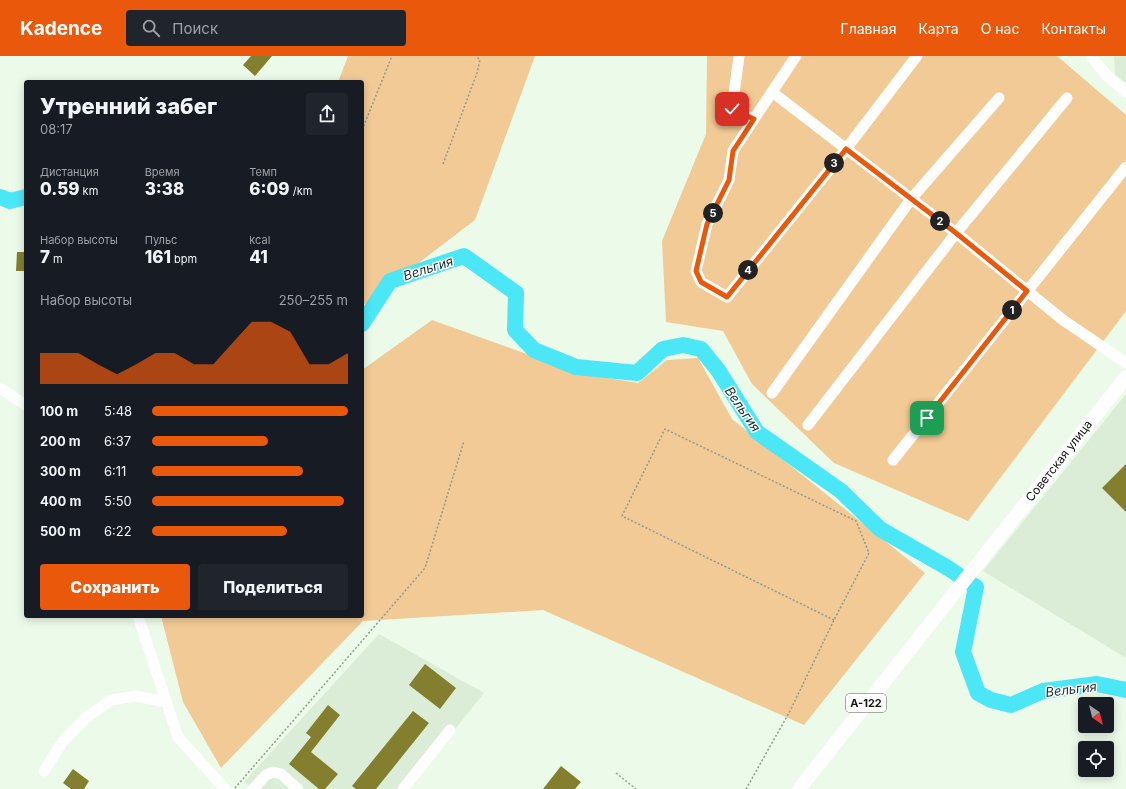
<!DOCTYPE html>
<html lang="ru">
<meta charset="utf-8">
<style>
:root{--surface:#171b24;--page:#20242c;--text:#f1f3f6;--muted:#9ea1a6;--accent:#ea580c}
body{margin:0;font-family:Inter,sans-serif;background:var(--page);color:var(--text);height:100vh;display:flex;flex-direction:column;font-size:15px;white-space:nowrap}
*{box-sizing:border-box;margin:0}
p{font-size:13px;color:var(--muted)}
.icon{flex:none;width:22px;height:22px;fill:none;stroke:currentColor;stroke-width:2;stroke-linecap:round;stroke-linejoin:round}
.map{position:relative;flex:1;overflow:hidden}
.sheet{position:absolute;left:24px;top:24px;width:340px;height:538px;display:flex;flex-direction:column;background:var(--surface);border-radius:4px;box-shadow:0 2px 10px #0003}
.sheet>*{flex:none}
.needle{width:26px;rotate:145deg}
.fabs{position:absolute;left:1078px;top:641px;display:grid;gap:8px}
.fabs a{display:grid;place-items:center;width:36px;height:36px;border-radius:4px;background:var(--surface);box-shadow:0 2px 10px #0003;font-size:20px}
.pin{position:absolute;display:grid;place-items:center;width:34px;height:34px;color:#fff;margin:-17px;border-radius:8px;box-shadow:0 2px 6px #0006}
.km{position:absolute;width:20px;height:20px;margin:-10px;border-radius:50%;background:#222;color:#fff;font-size:11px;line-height:20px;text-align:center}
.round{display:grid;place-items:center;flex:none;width:42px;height:42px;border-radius:4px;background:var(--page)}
.overview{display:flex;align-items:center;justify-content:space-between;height:68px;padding:0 16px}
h1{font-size:22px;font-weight:800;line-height:30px}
.metrics{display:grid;grid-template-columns:repeat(3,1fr);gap:6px;height:68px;padding:4px 16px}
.metrics div{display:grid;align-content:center}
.metrics b{font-size:17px;font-weight:800}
.metrics small{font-size:11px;font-weight:400}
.metrics p{font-size:11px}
.chart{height:112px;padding:8px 16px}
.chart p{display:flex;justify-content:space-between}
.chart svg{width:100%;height:72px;margin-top:4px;fill:var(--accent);opacity:.7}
.button{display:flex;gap:8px;margin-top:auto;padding:8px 16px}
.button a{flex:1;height:46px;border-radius:4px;background:var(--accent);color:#fff;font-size:16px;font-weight:800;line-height:46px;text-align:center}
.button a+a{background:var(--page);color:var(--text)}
ul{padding:0 16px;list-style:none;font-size:13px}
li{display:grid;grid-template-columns:64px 48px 1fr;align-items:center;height:30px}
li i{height:10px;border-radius:5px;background:var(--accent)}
header{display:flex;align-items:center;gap:24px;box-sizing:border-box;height:56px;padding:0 20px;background:var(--accent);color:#fff}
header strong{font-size:19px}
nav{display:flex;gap:22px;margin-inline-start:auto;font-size:14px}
.search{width:280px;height:36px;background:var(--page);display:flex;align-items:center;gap:10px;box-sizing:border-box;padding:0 14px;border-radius:4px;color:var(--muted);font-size:15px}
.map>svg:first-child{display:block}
</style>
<header>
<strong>Kadence</strong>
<div class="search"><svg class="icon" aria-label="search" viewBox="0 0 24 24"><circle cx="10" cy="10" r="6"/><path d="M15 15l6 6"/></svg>Поиск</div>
<nav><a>Главная</a><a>Карта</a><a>О нас</a><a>Контакты</a></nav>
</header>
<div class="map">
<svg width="1126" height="733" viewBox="0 0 1126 733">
<rect width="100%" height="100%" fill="#ecfae9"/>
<path fill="#dbedd6" d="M1114 0H1126V27L1115 18Z
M1126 338V602L983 515Z
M379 578 484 637 407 733H253L244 726Z"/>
<path fill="#f2ca95" d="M348 0H535L475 164 362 250V26H338Z
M707 0H1057L1126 59V255L968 465 834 407 752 328 723 275 666 266 662 185 706 78Z
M432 264 583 318 638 327 667 304 698 302 732 363 925 517 804 669 543 554 363 565 221 712 183 646 161 560H362V314Z"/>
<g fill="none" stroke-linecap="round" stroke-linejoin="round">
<path stroke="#4ce7f6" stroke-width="16" d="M0 141 10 145 26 141
M362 268 390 225 464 200 516 237 515 274 534 294 576 311 637 317 663 293 683 289 701 293 718 314 757 376 841 435 880 473 948 512 976 531 963 596 978 637 991 644 1011 649 1043 635 1097 628 1126 634"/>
</g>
<path fill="#837f2e" d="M251 0H272L255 20 243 9Z
M17 196H26V215H16Z
M1126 408V456L1102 432Z
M425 608 456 632 440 653 409 629Z
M328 649 340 659 311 696 338 718 325 733H319L289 708 311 681 306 677Z
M413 655 429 667 376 733H356L352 730Z
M561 710 581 726 575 733H543Z
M73 713 89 725 84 733H71L63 727Z"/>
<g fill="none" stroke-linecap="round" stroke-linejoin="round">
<path stroke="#909a8e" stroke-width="1.5" stroke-dasharray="2 2" stroke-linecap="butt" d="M362 74 392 0
M443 108 477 17 480 4 476 0
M616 717 636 733
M235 732 425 512 464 385
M746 733 790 655 834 564 869 497 856 465 665 373 622 460 834 564"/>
<path stroke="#fff" stroke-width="11" d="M739 0 732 53 754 63 796 0
M1091 0 1108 21 1126 36
M772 36 956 177 1063 264 1126 307
M754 63 733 95 729 124 707 168 696 215 701 226 727 241 846 93 917 0
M0 332 26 349
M772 337 911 143 999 42
M808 369 956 177 1067 42
M893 404 1126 111
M138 560 178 681 225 733
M44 715 63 685 87 661 111 644 135 640 166 646
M253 733 266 719 273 716 281 718 298 733
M403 733 450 674"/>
<path stroke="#fff" stroke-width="14" d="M799 733 1126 321"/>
</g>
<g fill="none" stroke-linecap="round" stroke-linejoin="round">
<g stroke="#fff" stroke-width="8">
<path id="route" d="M732 53 754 63 733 95 729 124 707 168 696 215 701 226 727 241 846 93 956 177 1027 235 927 362"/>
</g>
<use href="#route" stroke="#ea580c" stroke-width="5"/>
</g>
<g text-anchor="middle" stroke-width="3" stroke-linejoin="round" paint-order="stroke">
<rect fill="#fff" stroke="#585b58" stroke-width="1" x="846" y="638" width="40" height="18" rx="3"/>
<g font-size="11" font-weight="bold" fill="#111510">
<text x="866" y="651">А-122</text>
</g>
<g font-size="12" fill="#111510" stroke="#fff">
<text transform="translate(1059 405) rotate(-52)" y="4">Советская улица</text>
</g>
<g font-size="13" font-style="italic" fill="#163032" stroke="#fff">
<text transform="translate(428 212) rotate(-18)" y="5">Вельгия</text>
<text transform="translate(743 353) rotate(55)" y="5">Вельгия</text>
<text transform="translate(1071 633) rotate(-7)" y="5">Вельгия</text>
</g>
</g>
</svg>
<div class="fabs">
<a><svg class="needle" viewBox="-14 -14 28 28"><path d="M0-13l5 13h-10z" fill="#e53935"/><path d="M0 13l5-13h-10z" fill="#9ea1a6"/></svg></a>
<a><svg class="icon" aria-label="locate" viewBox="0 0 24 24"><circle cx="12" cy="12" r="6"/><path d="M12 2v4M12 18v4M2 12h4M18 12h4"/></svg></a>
</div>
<div class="pin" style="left:927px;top:362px;background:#1e9e55"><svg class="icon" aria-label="arrive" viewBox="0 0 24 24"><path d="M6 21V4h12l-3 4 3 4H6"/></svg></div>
<div class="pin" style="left:732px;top:53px;background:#d93025"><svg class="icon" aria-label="check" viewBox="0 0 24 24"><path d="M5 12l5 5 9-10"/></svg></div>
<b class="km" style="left:1012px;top:254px">1</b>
<b class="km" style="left:940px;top:165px">2</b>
<b class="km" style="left:834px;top:107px">3</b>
<b class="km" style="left:748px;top:214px">4</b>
<b class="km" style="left:713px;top:157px">5</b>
<section class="sheet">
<div class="overview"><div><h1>Утренний забег</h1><p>08:17</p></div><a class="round"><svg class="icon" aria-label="share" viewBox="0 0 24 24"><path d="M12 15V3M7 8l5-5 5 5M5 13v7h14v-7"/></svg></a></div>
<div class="metrics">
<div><p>Дистанция</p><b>0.59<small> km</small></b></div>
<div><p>Время</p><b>3:38</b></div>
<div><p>Темп</p><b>6:09<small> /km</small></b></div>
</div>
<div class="metrics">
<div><p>Набор высоты</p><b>7<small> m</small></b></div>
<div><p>Пульс</p><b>161<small> bpm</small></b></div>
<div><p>kcal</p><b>41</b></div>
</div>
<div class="chart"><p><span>Набор высоты</span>250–255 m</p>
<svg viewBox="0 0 160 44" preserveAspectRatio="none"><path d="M0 44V25L10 25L20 25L30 32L40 38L50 32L60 25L70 25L80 32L90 32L100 19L110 6L120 6L130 12L140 32L150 32L160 25V44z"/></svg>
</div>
<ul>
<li><b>100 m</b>5:48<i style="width:100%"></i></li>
<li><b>200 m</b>6:37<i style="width:59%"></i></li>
<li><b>300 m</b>6:11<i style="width:77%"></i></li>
<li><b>400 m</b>5:50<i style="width:98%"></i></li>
<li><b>500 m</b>6:22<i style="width:69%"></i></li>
</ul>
<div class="button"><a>Сохранить</a><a>Поделиться</a></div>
</section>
</div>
